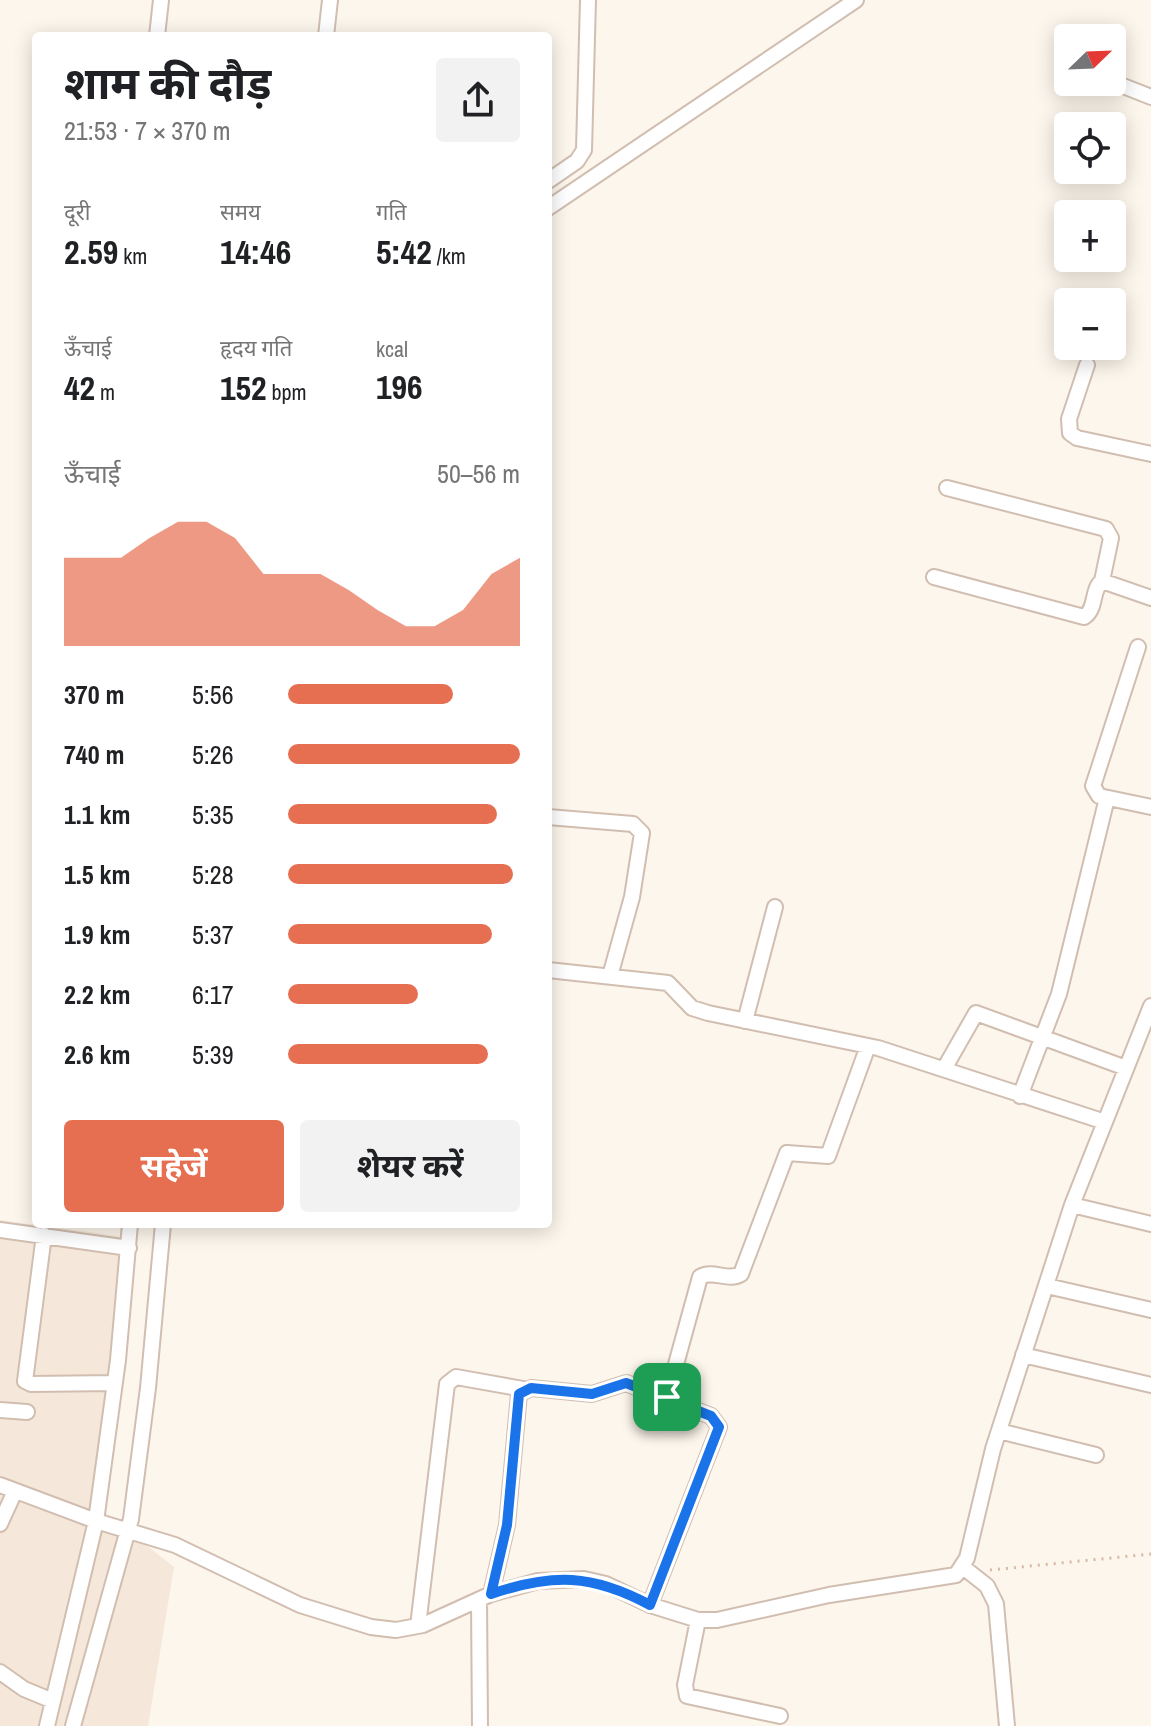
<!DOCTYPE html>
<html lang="hi">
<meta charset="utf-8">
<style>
:root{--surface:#fff;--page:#f2f2f2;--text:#202124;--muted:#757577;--accent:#e76f51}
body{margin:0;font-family:"Archivo Narrow","Noto Sans Devanagari",sans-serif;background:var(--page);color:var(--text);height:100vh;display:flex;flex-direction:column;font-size:30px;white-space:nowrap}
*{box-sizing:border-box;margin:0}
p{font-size:26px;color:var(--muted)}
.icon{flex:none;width:44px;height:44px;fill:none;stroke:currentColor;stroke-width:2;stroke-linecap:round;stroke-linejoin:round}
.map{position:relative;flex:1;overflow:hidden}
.panel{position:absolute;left:32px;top:32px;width:520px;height:1196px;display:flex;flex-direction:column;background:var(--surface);border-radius:8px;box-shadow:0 4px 20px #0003}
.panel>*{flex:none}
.needle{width:52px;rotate:67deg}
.tools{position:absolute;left:1054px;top:24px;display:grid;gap:16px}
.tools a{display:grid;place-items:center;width:72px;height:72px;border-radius:8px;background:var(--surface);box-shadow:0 4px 20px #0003;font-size:40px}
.pin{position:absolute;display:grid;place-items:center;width:68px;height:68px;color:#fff;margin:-34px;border-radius:16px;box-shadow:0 4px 12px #0006}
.round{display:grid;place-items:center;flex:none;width:84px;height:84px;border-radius:8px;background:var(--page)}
.headline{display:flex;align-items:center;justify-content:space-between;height:136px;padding:0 32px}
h1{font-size:44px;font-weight:700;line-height:60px}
.stats{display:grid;grid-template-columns:repeat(3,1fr);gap:12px;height:136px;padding:8px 32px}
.stats div{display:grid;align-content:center}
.stats b{font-size:34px;font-weight:700}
.stats small{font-size:22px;font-weight:400}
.stats p{font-size:22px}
.chart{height:224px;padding:16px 32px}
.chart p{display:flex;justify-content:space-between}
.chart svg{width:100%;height:144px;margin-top:8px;fill:var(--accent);opacity:.7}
.button{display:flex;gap:16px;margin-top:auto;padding:16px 32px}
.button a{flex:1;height:92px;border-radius:8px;background:var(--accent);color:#fff;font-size:32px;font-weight:700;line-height:92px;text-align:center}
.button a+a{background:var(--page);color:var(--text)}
ul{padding:0 32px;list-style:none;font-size:26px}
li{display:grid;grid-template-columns:128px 96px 1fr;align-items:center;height:60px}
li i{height:20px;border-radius:10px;background:var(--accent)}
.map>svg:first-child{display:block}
</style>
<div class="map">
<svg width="1151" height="1726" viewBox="0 0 1151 1726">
<rect width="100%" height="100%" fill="#fdf6ec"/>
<path fill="#f5e8da" d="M0 1220 119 1236 123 1298 94 1504 174 1567 148 1726H0Z"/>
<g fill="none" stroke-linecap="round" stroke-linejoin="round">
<g stroke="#d1beb0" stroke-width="18">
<path id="street" d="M157 36 161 0
M326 36 330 0
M1118 84 1151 97
M548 181 577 161 584 150 588 0
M548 208 856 0
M1087 365 1069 419 1070 433 1077 438 1151 454
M947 488 1106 529 1111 538 1102 581
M934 577 1084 617C1097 609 1091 590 1102 581L1151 598
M1138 647 1093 786 1099 796 1151 807
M548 817 633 824 642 833 632 897 610 976
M548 970 668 983 692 1008 708 1013 878 1048 1105 1122
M745 1021 775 907
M944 1069 976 1013 1126 1068
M1020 1096 1059 994 1107 798
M1072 1205 1151 1224
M0 1230 129 1248
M44 1235 25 1381 31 1384 114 1383
M1047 1286 1151 1310
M1023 1355 1151 1385
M667 1397 700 1277C713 1269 728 1282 741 1274L787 1153 828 1156 868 1046
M0 1410 27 1412
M999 1431 1096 1455
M0 1485 96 1521 175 1545 300 1605 371 1627 396 1630 423 1625 491 1594 538 1581 584 1579 606 1584 650 1605 698 1620H717L829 1595 956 1575 967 1558 993 1449 1072 1205 1151 1006
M0 1524 15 1491
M963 1567 987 1586 996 1604 1007 1726
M491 1594 507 1525 519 1394 531 1388 592 1394 626 1383 711 1416 719 1427 650 1605
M479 1600 480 1726
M698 1620 685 1685 687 1696 780 1716
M418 1626 447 1384 456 1377 523 1389
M0 1672 24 1689 53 1701
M47 1726 96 1521 118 1360 130 1224
M73 1726 131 1519 148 1388 163 1224"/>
</g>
<path stroke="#d9b8a5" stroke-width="3" stroke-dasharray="2 6" stroke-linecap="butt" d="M990 1570 1151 1554"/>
<use href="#street" stroke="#fff" stroke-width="14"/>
</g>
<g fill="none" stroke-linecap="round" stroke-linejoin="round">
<g stroke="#fff" stroke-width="16">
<path id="route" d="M626 1383 711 1416 719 1427 650 1605C592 1574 553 1573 491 1594L507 1525 519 1394 531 1388 592 1394Z"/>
</g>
<use href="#route" stroke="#1a73e8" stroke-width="10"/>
</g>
</svg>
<div class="tools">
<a><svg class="needle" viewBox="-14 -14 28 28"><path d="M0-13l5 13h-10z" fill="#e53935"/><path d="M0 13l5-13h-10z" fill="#757577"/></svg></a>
<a><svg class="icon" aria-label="locate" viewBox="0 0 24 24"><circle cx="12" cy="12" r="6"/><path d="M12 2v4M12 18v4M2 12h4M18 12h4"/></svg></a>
<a>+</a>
<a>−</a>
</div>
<div class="pin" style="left:667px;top:1397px;background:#1e9e55"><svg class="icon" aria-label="arrive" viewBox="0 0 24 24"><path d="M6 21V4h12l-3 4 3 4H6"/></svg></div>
<section class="panel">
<div class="headline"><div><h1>शाम की दौड़</h1><p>21:53 · 7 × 370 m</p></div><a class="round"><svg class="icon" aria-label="share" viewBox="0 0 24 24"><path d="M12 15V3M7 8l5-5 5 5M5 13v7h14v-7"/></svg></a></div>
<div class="stats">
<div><p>दूरी</p><b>2.59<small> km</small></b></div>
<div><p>समय</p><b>14:46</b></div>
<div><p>गति</p><b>5:42<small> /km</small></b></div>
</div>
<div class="stats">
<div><p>ऊँचाई</p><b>42<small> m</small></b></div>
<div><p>हृदय गति</p><b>152<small> bpm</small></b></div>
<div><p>kcal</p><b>196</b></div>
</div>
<div class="chart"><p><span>ऊँचाई</span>50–56 m</p>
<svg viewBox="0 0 160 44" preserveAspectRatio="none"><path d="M0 44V17L10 17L20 17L30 11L40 6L50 6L60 11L70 22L80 22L90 22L100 27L110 33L120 38L130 38L140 33L150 22L160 17V44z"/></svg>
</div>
<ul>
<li><b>370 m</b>5:56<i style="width:71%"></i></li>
<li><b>740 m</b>5:26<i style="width:100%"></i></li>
<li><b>1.1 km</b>5:35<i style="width:90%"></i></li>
<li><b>1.5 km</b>5:28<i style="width:97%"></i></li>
<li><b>1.9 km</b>5:37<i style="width:88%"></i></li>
<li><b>2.2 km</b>6:17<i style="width:56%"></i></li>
<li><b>2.6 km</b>5:39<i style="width:86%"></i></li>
</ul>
<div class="button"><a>सहेजें</a><a>शेयर करें</a></div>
</section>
</div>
